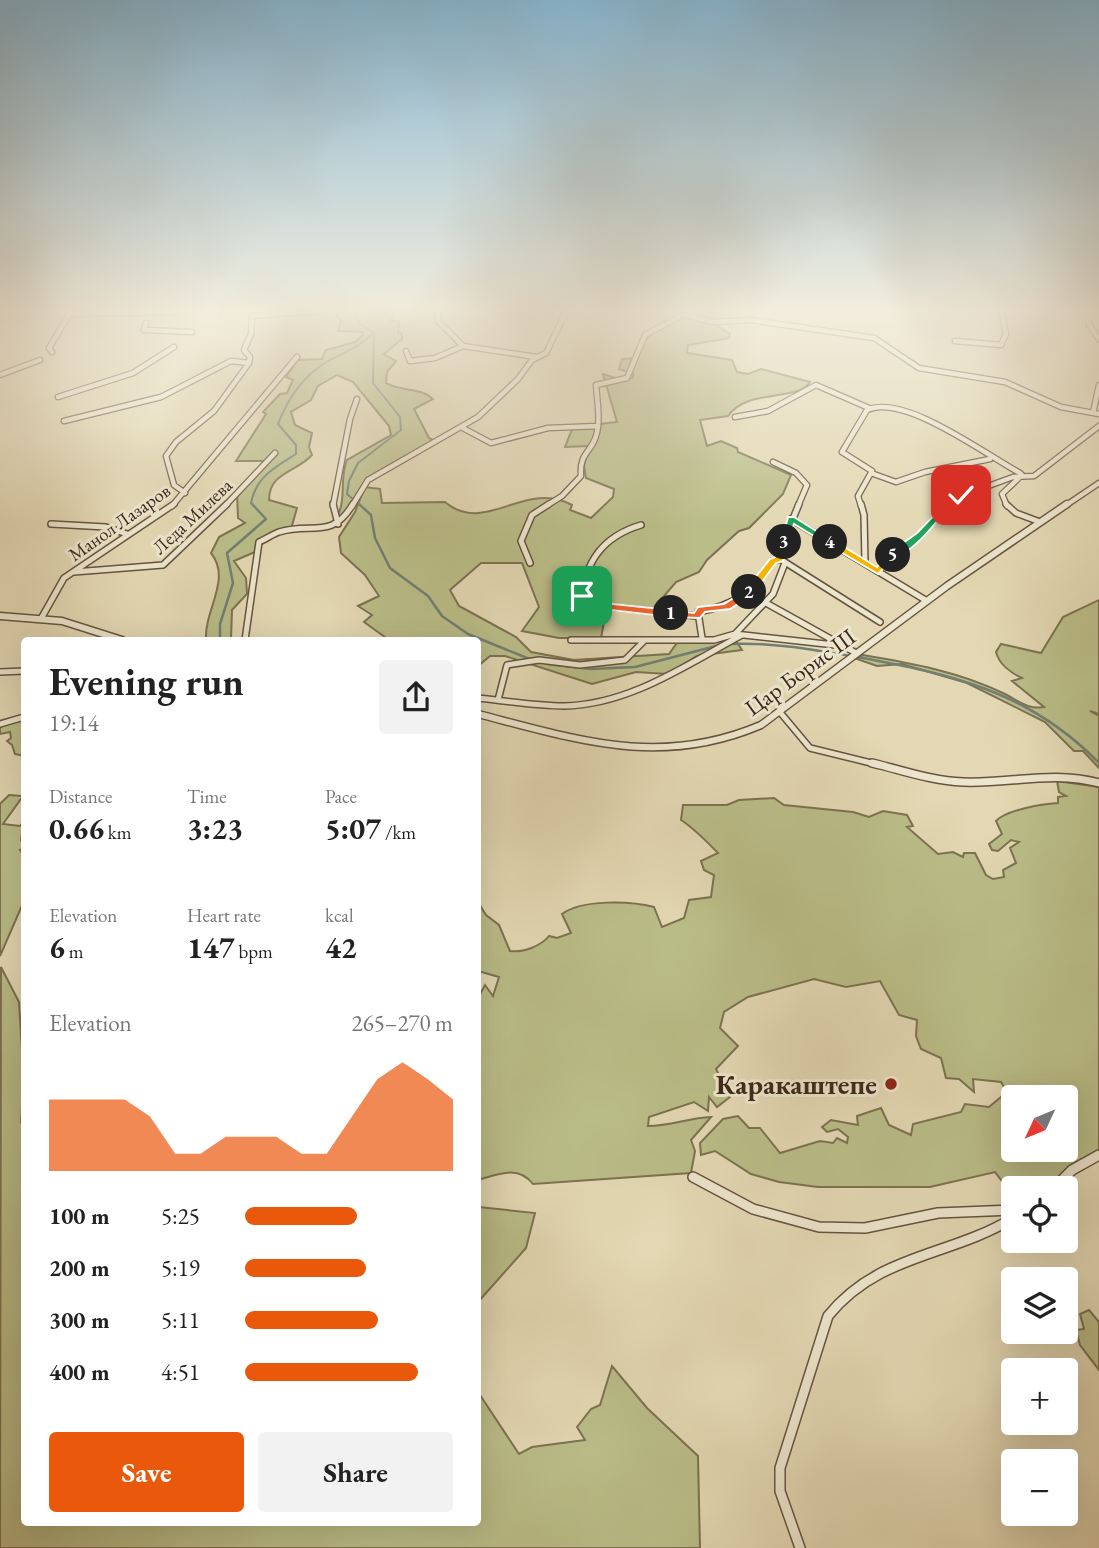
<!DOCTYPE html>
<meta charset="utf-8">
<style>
:root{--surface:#fff;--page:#f2f2f2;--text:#222;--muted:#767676;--accent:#ea580c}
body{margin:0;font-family:"EB Garamond",serif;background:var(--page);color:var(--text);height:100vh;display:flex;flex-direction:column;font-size:26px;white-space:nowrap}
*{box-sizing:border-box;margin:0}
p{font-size:23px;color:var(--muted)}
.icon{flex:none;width:38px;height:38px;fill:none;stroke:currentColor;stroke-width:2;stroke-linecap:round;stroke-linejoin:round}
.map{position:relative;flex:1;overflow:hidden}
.panel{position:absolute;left:21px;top:637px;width:460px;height:889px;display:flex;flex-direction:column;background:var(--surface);border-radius:7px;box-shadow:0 7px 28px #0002}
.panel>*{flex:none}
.needle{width:46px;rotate:226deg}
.fabs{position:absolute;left:1001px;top:1085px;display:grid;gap:14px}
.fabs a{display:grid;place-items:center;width:77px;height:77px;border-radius:7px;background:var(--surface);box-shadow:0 7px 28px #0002;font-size:35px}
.pin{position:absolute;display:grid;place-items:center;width:60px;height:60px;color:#fff;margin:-30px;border-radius:14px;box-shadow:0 4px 10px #0006}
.km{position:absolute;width:35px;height:35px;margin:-18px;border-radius:50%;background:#222;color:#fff;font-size:19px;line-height:35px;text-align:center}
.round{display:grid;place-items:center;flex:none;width:74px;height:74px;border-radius:7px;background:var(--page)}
.overview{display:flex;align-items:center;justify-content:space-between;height:119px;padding:0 28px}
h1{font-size:38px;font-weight:700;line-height:52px}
.metrics{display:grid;grid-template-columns:repeat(3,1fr);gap:10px;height:119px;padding:7px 28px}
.metrics div{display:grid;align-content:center}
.metrics b{font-size:30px;font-weight:700}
.metrics small{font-size:19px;font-weight:400}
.metrics p{font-size:19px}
.chart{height:196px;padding:14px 28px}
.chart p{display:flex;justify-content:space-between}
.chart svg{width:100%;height:126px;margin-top:7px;fill:var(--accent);opacity:.7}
.primary-button{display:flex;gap:14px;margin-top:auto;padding:14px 28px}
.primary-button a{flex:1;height:80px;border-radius:7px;background:var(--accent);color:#fff;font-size:28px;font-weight:700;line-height:80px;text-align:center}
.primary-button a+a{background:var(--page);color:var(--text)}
ul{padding:0 28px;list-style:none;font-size:23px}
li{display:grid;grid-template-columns:112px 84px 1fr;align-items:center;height:52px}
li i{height:18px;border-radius:9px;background:var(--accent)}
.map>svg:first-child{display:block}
</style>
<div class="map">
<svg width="1099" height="1548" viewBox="0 0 1099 1548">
<rect width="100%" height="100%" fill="#e3d8b3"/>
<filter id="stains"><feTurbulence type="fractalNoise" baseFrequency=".00286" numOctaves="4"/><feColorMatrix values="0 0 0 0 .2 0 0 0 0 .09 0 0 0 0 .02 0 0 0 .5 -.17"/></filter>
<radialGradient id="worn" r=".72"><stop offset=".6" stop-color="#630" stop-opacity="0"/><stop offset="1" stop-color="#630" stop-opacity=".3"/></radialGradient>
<path fill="#babd88" stroke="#7c7252" stroke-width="2" fill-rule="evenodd" d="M338 308H402L394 313 391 321H399L398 332 402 334V339L384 354 396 361 387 372 386 383C402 392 421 387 433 399L414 409 429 438 437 442 368 481 343 521 337 517C347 498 339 480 347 460L391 435 389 426 353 382 337 375 318 386 311 400 291 412 295 425 312 433 309 447 312 455C297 472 269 472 269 500L297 508 291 529 259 542 255 552 234 561 246 578 247 594 232 610 231 640H206C204 610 232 579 211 553L219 537 245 523 238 518 237 493 267 461H236L266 414 263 412 280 394 287 393 293 380 286 377 298 360 322 359 326 350 355 342 363 335 362 332 338 331 341 320 337 317Z
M681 314 714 324 730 334 729 338 688 345 687 353 732 360 737 372 748 374 761 369 810 382C798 402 747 388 728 416L700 420 707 446 721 441 737 448 738 452 791 475 783 494 749 528 739 531 707 560 699 572 676 582 653 609 607 606 601 638H559L522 631 539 607 522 563H481L450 590 459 606 516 637 531 652 574 660 669 654 679 640 734 638 742 650 697 656 668 674 636 672 592 684 505 656H490L478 666V640H389L364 622 372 615 358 606 379 596 365 575 341 553 339 537 355 512 365 487 380 489 382 503 445 502C485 536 525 479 572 505L570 510 591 518 613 497 614 489 586 478 584 466 589 446 565 447 573 427 617 422 603 374 622 380 632 378 634 374 619 369 622 359 636 358C644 335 661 326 681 314Z
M1099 600V714L1090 711 1099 716V768L1083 751H1074L1045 722 967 683 902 664 877 666 857 659 863 655C911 663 960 672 1005 694 1019 701 1028 710 1044 707L1012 681 1022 678C1011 673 999 664 996 652L1001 644 1041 653 1063 617Z
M24 719V756L15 754 12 745 7 741 11 738 10 732 0 734V727Z
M1057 781 1099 787V1153L1051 1188H1013V1196L995 1172 930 1187H818L779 1182 751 1174 715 1151 701 1155 700 1143 723 1119 738 1116 749 1128H760L780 1153 820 1141 833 1143 837 1138 847 1143 848 1137 838 1129 827 1132 822 1127 831 1120 858 1125 857 1116 881 1108 889 1125 911 1135 913 1124 961 1112 965 1104 989 1107 1007 1092 1001 1082 973 1079 974 1092 959 1079 946 1078 941 1058 921 1049 916 1036 917 1020 899 1015 880 981 846 987 814 979 748 997 724 1012 720 1028 738 1046 716 1069 730 1097 717 1107 709 1097 708 1111 694 1102 649 1117 648 1126C671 1126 688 1118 711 1117L691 1140 695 1151 691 1173 533 1184C518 1165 499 1174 478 1180V998L485 985 493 996 499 977 478 971V902L486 915 499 925 510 951C523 953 541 946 549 936L557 938 571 933 562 914C582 899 631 901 654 907L662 927 684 918 689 900 711 897 714 875 704 870 701 861 718 853C706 841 695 829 681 820L683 805H727L739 800 774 798 784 805 853 812 869 817 883 811 907 815 913 826 907 827 938 854 953 852 963 857 964 853H975L986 875 993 879 1004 877 1003 870 1016 863 1010 848 1019 842 1011 840 998 851 992 850 989 844 1002 834 996 821C1006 810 1042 804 1058 803V797L1066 796 1059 792ZM1013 1097H1066V1150H1013Z
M9 795 23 796 3 824 20 826 24 821 21 840 24 839V848L20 850 24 856V901L0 956V804Z
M1 967 19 1002 24 1082 21 1122 24 1125V1522H478V1392L519 1454 532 1447 585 1440 577 1427 591 1409 600 1405 612 1366 647 1408 698 1456 700 1548H0Z
M478 1207 535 1213 526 1248 478 1302Z
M1089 1310 1099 1322V1370L1080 1345 1076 1330 1084 1329 1080 1314Z"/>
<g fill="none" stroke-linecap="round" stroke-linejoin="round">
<path stroke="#727f74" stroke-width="2" d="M254 506 251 503C256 477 275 467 296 454V445L278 424C288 398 304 375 328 361 345 352 361 346 374 332L360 324 352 308
M361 506 347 494 349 481 358 463 401 430 400 417 373 383 374 332"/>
<path stroke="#727f74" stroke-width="2.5" d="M359 504 371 515 375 538 390 568 428 596 442 616 468 634 532 660
M220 640V624L233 583 227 553 266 519 252 504
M729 644C773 642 815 650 857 657 952 674 1030 692 1099 763
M548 664 591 669 635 667 720 645"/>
<g stroke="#665441" stroke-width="7">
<path id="minor-far3" d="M440 308 437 320 463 346
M481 308H495
M677 308 684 314 711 322 751 320 874 338 919 368 1005 382 1061 407 1099 414
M1089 308V325L1099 339
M69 314 173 312
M252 316 320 311
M146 323 144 330 192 332
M955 341 1001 345 1006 334 1001 308
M406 351 410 361 435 358 463 346 536 357
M52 352 49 348 73 308
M0 375 40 360
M58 397 133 373 174 347
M1093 413 1099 385
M735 417 768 411 816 385 869 408
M64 421 161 397 231 361 249 363
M461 427 491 443 548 428 598 426
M773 462 796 473 807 485 798 506
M871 473 896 482 925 472 990 459
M185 493 174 485 166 456 176 442 214 411 249 363 250 357 244 350 251 334 252 316
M172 506 297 357
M225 506 275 453
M333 506 350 419 357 399
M352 506 368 480 478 417 518 379 532 360 546 353 568 308
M546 506 562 496 581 476C579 453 591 453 596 436 601 421 597 400 596 385L627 378 645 335 684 314
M861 506 858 496 872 471 842 452 867 410C904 393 986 455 1020 473L1022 475 1002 494 1007 506
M946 506 953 499 1013 477 1034 476 1099 426"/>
</g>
<g stroke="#665441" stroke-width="8">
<path id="minor-far2" d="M333 504 338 524
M861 504 864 515 865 563
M1006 504 1016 513 1040 522
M791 519 927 601
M51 524 106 527 127 534
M641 525C604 536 583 562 583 601L593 605 696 616
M780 559 779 553 799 504
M780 559 880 622
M530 563 521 541 532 515 549 504
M878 571 889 558 920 535 948 504
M74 572 163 565 227 504
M766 603 856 653
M42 617 64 578 174 504
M735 634 773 594 785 563
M702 638 698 612C735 605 752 593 773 561L780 559
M245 640 259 542C266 539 273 534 279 532 312 522 332 540 353 504
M571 640H714L735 634 844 646
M0 672 24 671
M478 698C506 701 536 706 564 706 629 705 686 665 742 635
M498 700 507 665 539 660 580 665 625 660 643 642
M779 711 810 748 879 765
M0 724 24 717"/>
</g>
<g stroke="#665441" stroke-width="10">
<path id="minor-far1" d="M872 763C902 770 932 781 963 782 1009 784 1054 770 1099 783"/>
</g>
<g stroke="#665441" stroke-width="12">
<path id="minor" d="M693 1177 753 1209 819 1227 865 1228 938 1213 1013 1210
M1054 1188 1072 1170 1099 1155
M800 1548 780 1491V1468L828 1316C879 1253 950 1257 1013 1218"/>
</g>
<g stroke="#665441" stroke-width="7">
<path id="tertiary-far1" d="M1065 506 1099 483"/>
</g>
<g stroke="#665441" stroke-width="9">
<path id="tertiary" d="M0 616 62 621 122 640
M478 714C579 740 660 768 761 725L947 586 1067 504"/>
</g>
<use href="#minor-far3" stroke="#ede6ce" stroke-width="4.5"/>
<use href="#minor-far2" stroke="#ede6ce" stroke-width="5"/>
<use href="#minor-far1" stroke="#ede6ce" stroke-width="7"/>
<use href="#minor" stroke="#ede6ce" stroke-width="9"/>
<use href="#tertiary-far1" stroke="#ede6ce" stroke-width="4.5"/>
<use href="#tertiary" stroke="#ede6ce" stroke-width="6"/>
</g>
<linearGradient id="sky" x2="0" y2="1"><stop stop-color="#87b6d1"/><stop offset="0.59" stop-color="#f2eddd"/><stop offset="1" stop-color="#f2eddd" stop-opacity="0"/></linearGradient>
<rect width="1099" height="525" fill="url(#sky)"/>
<path fill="#f0652b" stroke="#fff" stroke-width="2" d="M579 594H585L588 600 594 602 671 610 676 613 671 617 593 608 581 605Z"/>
<path fill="#f0652b" stroke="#fff" stroke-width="2" d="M749 588 753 594 730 609 705 612 700 618 671 617 666 613 671 610 694 613 698 607 724 604Z"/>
<path fill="#f5b400" stroke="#fff" stroke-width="2" d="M784 539 788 542 783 561 776 563 753 594H746V589L770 559 775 557 779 542Z"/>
<path fill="#22a559" stroke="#fff" stroke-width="2" d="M788 517H794L834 542 827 544 794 524 787 544H781Z"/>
<path fill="#f5b400" stroke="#fff" stroke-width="2" d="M827 540H833L877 567 889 553 897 555 878 574 827 544Z"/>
<path fill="#22a559" stroke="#fff" stroke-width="2" d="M937 512 942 515C931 529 908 558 889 557V553L917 533Z"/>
<path fill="#22a559" stroke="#fff" stroke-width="2" d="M961 492 964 497 940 517H934V513Z"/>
<circle fill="#8f2418" stroke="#ede6ce" stroke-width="2.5" cx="891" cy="1084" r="7"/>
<g text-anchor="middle" stroke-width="6" stroke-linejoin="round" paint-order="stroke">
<g font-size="19" fill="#3d281b" stroke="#ede6ce">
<text transform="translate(192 516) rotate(-43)" y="7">Леда Милева</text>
<text transform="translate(119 522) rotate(-35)" y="7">Манол Лазаров</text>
</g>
<g font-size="23" fill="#3d281b" stroke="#ede6ce">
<text transform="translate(800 672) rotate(-36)" y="8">Цар Борис III</text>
</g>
<g font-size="28" font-weight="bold" fill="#3d281b" stroke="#ede6ce" text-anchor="end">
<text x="877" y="1094">Каракаштепе</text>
</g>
</g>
<rect width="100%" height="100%" filter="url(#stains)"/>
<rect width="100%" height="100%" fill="url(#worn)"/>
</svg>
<div class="fabs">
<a><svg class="needle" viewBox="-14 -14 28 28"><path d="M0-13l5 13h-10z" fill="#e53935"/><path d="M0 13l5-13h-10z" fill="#767676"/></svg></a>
<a><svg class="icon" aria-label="locate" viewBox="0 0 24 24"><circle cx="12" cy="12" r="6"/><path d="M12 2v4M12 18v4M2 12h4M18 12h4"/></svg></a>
<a><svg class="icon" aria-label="layers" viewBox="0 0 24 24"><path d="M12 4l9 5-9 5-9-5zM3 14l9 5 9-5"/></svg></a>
<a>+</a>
<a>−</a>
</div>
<div class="pin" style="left:582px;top:596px;background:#1e9e55"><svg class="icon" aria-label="arrive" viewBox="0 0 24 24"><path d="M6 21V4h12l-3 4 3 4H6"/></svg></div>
<div class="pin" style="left:961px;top:495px;background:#d93025"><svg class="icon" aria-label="check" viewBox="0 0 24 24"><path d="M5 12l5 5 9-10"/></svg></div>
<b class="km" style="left:671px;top:613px">1</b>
<b class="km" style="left:749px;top:592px">2</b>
<b class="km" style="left:784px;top:542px">3</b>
<b class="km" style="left:830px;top:542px">4</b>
<b class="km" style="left:893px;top:555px">5</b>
<section class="panel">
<div class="overview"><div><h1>Evening run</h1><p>19:14</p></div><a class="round"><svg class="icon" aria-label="share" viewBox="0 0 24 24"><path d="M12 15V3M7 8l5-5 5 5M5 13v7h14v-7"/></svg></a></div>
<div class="metrics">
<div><p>Distance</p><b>0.66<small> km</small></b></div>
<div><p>Time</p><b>3:23</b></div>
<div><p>Pace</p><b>5:07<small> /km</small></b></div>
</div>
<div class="metrics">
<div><p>Elevation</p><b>6<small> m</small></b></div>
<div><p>Heart rate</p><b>147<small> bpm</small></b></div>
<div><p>kcal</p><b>42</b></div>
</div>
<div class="chart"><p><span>Elevation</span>265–270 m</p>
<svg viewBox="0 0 160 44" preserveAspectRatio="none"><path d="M0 44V19L10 19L20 19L30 19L40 25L50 38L60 38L70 32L80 32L90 32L100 38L110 38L120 25L130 12L140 6L150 12L160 19V44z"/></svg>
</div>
<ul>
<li><b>100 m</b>5:25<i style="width:54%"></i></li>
<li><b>200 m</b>5:19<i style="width:58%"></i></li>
<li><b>300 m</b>5:11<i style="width:64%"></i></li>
<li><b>400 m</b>4:51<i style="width:83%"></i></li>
</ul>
<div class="primary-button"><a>Save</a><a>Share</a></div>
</section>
</div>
